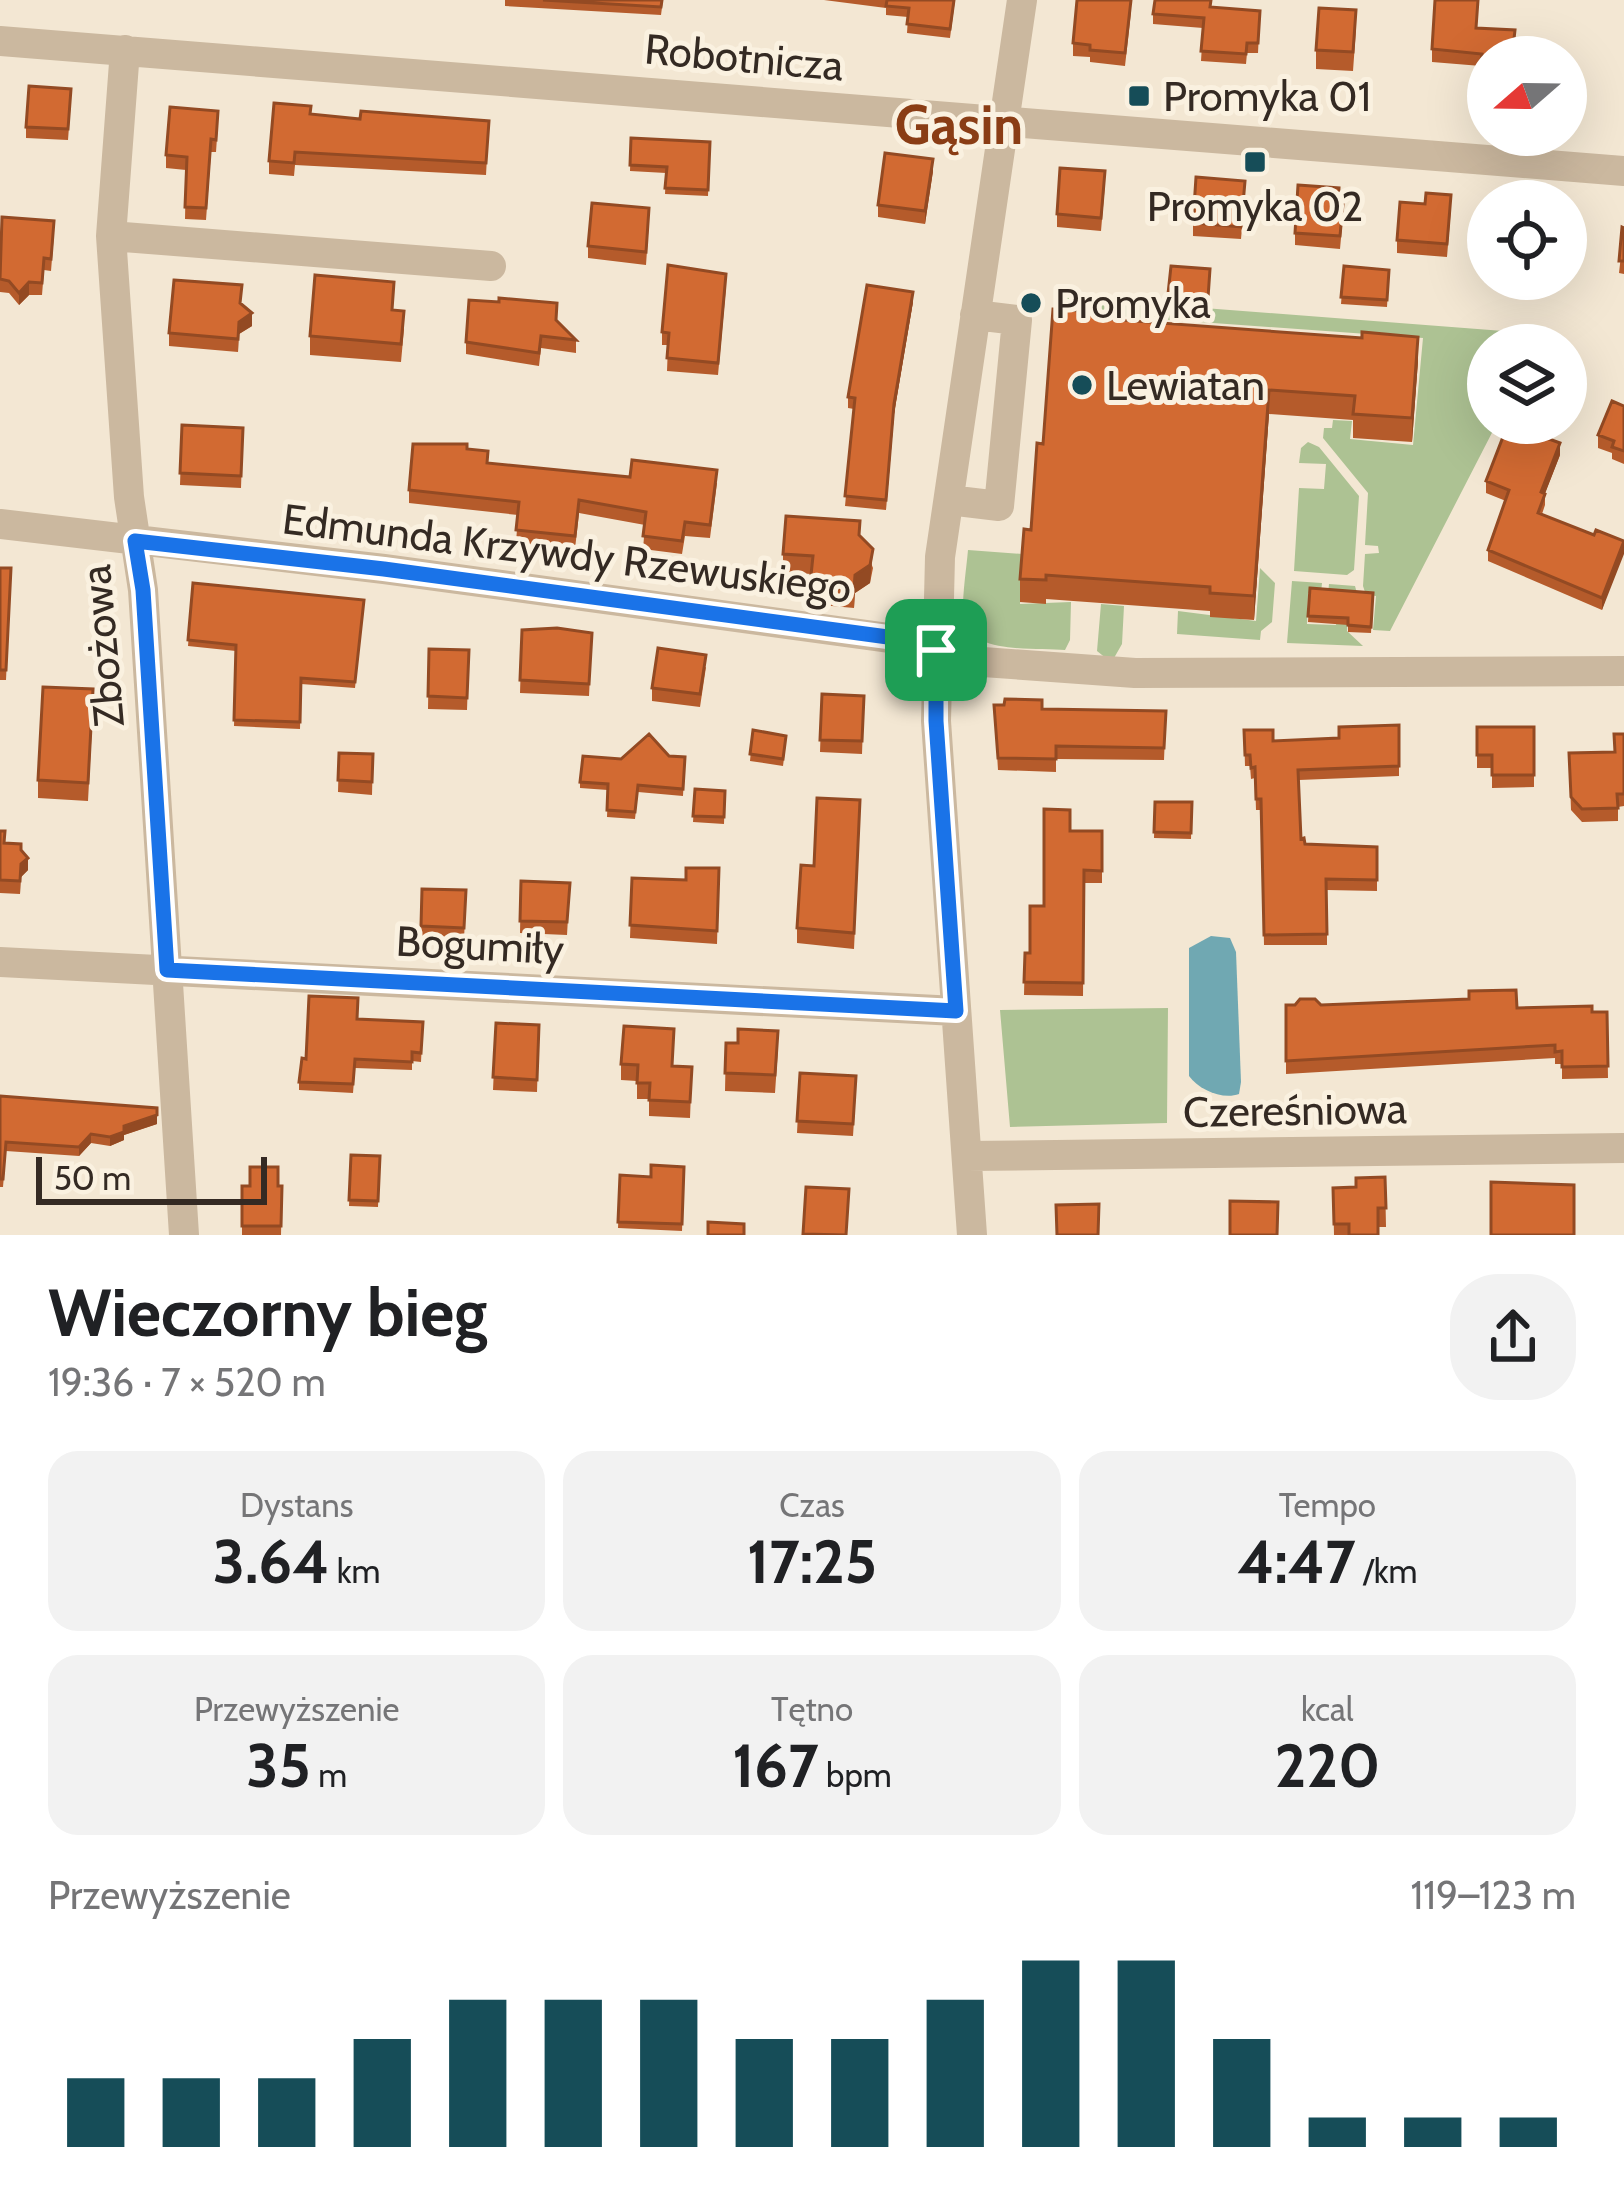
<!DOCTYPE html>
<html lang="pl">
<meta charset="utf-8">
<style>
:root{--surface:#fff;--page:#f2f2f2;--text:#202124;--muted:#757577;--accent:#164d58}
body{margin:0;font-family:Cabin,sans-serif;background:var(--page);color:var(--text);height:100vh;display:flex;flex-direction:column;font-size:45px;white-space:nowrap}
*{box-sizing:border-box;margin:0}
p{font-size:39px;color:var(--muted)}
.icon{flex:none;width:66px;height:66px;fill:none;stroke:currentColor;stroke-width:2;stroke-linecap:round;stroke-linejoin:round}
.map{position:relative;height:1235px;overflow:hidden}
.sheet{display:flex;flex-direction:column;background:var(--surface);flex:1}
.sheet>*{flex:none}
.needle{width:78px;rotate:250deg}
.controls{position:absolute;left:1467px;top:36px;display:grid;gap:24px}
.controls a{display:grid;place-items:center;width:120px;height:120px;border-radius:50%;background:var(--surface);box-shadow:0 12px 48px #0002;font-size:60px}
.scale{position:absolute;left:36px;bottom:30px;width:231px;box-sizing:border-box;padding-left:12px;border:6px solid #342a23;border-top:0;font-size:33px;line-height:42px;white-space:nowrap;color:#342a23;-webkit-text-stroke:9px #faf1e0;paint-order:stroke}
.pin{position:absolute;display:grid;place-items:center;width:102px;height:102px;color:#fff;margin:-51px;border-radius:24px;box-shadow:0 6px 18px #0006}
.round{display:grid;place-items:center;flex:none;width:126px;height:126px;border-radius:48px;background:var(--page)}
.head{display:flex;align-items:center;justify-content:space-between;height:204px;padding:0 48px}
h1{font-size:66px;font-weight:700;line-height:90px}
.metrics{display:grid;grid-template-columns:repeat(3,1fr);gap:18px;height:204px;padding:12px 48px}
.metrics div{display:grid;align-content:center;border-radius:30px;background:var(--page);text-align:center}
.metrics b{font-size:60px;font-weight:700}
.metrics small{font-size:33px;font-weight:400}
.metrics p{font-size:33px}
.chart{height:336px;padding:24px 48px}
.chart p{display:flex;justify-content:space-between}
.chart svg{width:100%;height:216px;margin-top:12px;stroke:var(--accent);stroke-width:6}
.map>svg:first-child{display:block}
</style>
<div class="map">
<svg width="1624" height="1235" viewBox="0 0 1624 1235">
<rect width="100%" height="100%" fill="#f3e7d3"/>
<path fill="#adc293" d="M1061 297 1542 334 1536 345H1488V423H1497L1390 631 1373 630 1376 596 1366 595 1363 586 1365 554 1379 553 1378 546 1365 545 1368 493 1323 438 1324 428H1332L1333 420 1352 421 1350 439 1413 445 1423 338 1061 312Z
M1308 442 1319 447 1359 496 1354 570 1347 575 1294 571 1299 488 1324 489 1326 464 1299 463 1301 448Z
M968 550 1023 554 1020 604 1071 602 1070 640 1065 650C1036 648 967 654 963 618 962 596 966 572 968 550Z
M1260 568 1275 583 1272 622 1261 631 1260 640 1177 634 1178 611 1256 621Z
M1292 581 1322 583 1321 593H1308L1307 624 1336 625 1338 595 1328 594 1329 584 1355 586 1358 597H1349L1347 631 1363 646 1287 643Z
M1101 604 1124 606 1122 644 1114 658 1107 659 1097 651Z
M1168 1008 1167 1123 1010 1127 1000 1010Z"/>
<path fill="#70a8b2" d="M1211 936 1230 938 1236 952 1241 1082 1239 1094C1223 1100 1199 1090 1189 1076V948Z"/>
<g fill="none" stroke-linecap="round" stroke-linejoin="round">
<path stroke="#cbb89f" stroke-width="30" d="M0 41 1624 171
M125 50 111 236 129 497 143 590 184 1235
M111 236 491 266
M949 500 999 506 1017 320 975 315
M0 524 384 569 911 641 969 661 1135 673 1624 671
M0 962 956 1011
M967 1156 1624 1148
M972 1235 936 721 940 557 1022 0"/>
</g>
<path fill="#b55b2b" d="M505 0H663L661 15 505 6Z
M824 0H955L950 38 907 33 908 17 886 15V8Z
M1211 7 1260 11 1258 53H1247L1246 64 1201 61 1203 28 1153 24V14Z
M1131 12 1125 66 1090 62V57L1073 56V43Z
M1477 28 1515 43 1513 57H1488V74L1481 73V66L1432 62V49Z
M1356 29 1353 71 1316 69V50Z
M71 100 68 140 26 138V127Z
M310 114 360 119 489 121 486 175 295 165 294 176 269 174V161Z
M218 123 216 152H211L206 220 185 219 186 170 166 168V155Z
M631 138 710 142 708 196 665 194 666 173 630 171Z
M933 171 925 224 878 217V205Z
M1105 184 1101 231 1057 227V214Z
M1245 194 1241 239 1193 236V223Z
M1339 204 1343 216 1340 249 1295 245V233Z
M1425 204 1451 208 1447 257 1397 253V240Z
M649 221 646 265 588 258V246Z
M1624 228V274L1619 273Z
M54 234 51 271 44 270 42 295H29L19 305 9 293 0 292V242Z
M1171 266 1210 269 1208 304 1168 300Z
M1344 266 1389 270 1387 307 1341 304Z
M1515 279H1554V287L1539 294 1515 286Z
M726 287 718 375 667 371 668 345H662V332Z
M913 302 894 414 886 510 845 506 854 409 848 408V397Z
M241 304 252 326 239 334 238 352 169 346V333Z
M393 310 404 329 401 362 310 355V336Z
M1108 319 1418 361 1412 442 1353 438V420L1269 414 1254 620 1210 617V611L1046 599V604L1020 602V579L1031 530 1043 444Z
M557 321 576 340V353L541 348 539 366 466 354V342Z
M1624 406V464L1612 459V453L1598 448V435Z
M182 425 243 428 241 488 180 485Z
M467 449 488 463 630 477 717 483 710 538 685 536 682 554 643 549 645 525 579 513 575 549 516 543 518 515 409 503V490Z
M1560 455 1545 493V505L1542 514 1594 535 1624 541 1602 610 1488 561V550L1506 501 1486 493V481Z
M860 536 873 568 870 583 855 593 854 608 810 604 811 574 783 572V554Z
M0 568H11L6 680H0Z
M193 583 364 600 355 688 301 684 300 729 234 726 236 651 188 646Z
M1310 588 1373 593 1371 633 1348 632V625L1308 622Z
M522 630 592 633 589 696 520 693Z
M429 649 469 650 467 710 428 709Z
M706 667 700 707 652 701V688Z
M822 694 864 696 862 754 820 752Z
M994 705 1042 709 1166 711 1164 760 1056 759V772L998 770Z
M93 708 88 801 38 798V780Z
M1399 725V776L1299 780 1301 839 1305 844 1377 847V891L1327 890V945H1264L1261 810H1256L1255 778 1251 779 1250 766H1245L1244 730 1273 741 1339 738Z
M1477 727H1534V787L1492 788V768H1477Z
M753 730 786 742 783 766 750 761Z
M1624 734V806L1618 807V821L1582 822 1571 810 1569 753 1614 752Z
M339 753 373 754 372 795 338 792Z
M669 756 685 757 683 796 638 792 635 819 607 817 608 790 580 788V782L621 759Z
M695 789 725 791 724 824 693 822Z
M1155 802H1192L1191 839 1154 838Z
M860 816 854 949 797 943V928L814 866Z
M0 831 5 843 21 850 28 870 21 877 20 894 0 893Z
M1070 831H1102V883H1084L1083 996 1024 995 1025 953H1030Z
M719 868 717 944 630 938 632 878 686 880Z
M521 881 570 883 567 935 520 933Z
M422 889 466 890 464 941 421 939Z
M1517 1008 1607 1012 1608 1078 1562 1079V1064H1555V1058L1286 1074V1061Z
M357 1019 423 1022 421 1062 412 1061V1070L355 1068 353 1093 299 1090V1082L306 1059Z
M496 1023 539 1025 537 1092 493 1090Z
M726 1043 778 1049 775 1093 725 1091Z
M0 1061V1096L157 1124 124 1135V1140L110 1146 91 1143 79 1156 6 1151 3 1187H0Z
M621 1064 692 1067 690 1118 649 1116V1099H637V1081L621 1080Z
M800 1073 856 1089 853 1136 797 1133Z
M351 1155 380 1156 378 1207 349 1206Z
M684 1167 682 1231 618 1228 620 1175 651 1177Z
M1385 1177 1386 1227H1378V1235H1334L1333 1188 1356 1187Z
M242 1186H282L281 1235H242Z"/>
<path fill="#934a23" d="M933 159V171L925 224V211Z
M1544 279H1554V287L1539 294V281Z
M29 282V295L19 305V293Z
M913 292V302L894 414 886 510 894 404Z
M252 313V326L239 334 238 352 239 322Z
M1418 337V361L1412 442V418Z
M1269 390V414L1254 620V596Z
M1560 443V455L1541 504V492Z
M1624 542V554L1602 610V598Z
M873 549 870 583 855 593 854 608 855 575Z
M28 858V870L21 877 20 894 21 864Z
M157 1115V1124L124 1135V1126Z
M124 1132V1140L110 1146V1137Z
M91 1134V1143L79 1156V1147Z"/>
<path fill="#d26a32" stroke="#934a23" stroke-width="3" d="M543 0H662L661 7Z
M887 0H954L950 29 907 24 909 8 886 6Z
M1077 0H1131L1125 53 1090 50V45L1073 43Z
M1155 0H1211L1210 7 1260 11 1258 43H1247L1246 54 1201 51 1204 18 1153 14Z
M1435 0H1478L1476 28 1515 30 1512 57H1488V61H1481L1482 54 1432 49Z
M1319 8 1356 10 1353 52 1316 50Z
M29 86 71 89 68 129 26 127Z
M274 103 311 106 310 114 360 119 361 111 489 121 486 163 295 152 294 163 269 161Z
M170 107 218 111 216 140 211 139 206 208 185 207 187 157 166 155Z
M631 138 710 142 708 190 665 188 667 167 630 165Z
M885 153 933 159 925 211 878 205Z
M1060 168 1105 171 1101 218 1057 214Z
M1196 177 1245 181 1241 227 1193 223Z
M1298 185 1339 188 1338 204H1343L1340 236 1295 233Z
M1426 193 1451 195 1447 244 1397 240 1400 202 1425 204Z
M592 203 649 208 646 252 588 246Z
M2 217 54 221 51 259 44 258 42 283 29 282 19 293 9 281 0 279Z
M1622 227 1624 228V261H1619Z
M668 265 726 274 718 363 667 358 669 333 662 332Z
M1171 266 1210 269 1208 298 1168 294Z
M1344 266 1389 270 1387 300 1341 297Z
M315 275 394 282 392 310 404 311 401 344 310 336Z
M174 280 242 285 240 303 252 313 239 322 238 339 169 333Z
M867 285 913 292 894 404 886 500 845 496 855 398 848 397Z
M499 298 557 303 556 320 576 340 541 336 539 353 466 342 469 300 499 302Z
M1053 309 1108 313 1107 319 1362 338V332L1418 337 1412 418 1353 414 1355 396 1269 390 1254 596 1210 593V587L1046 575V580L1020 579 1024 529 1031 530 1037 443 1043 444Z
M1612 401 1624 406V451L1612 447 1614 441 1598 435Z
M1508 424 1560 443 1541 492 1545 494 1538 513 1594 535 1596 530 1624 541 1602 598 1488 550 1509 490 1486 481Z
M182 425 243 428 241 476 180 473Z
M413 444H467V449L488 451 487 463 630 477 632 460 717 470 710 525 685 522 682 541 643 536 646 512 579 500 575 536 516 530 519 502 409 490Z
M786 516 860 521 859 535 873 549 870 565 855 575 854 590 810 585 813 556 783 554Z
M0 568H11L6 670H0Z
M193 583 364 600 355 682 301 678 300 722 234 720 236 645 188 640Z
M1310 588 1373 593 1371 627 1348 625V618L1308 616Z
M557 628 592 633 589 684 520 680 522 630Z
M658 648 706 655 700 694 652 688Z
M429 649 469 650 467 698 428 696Z
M43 687 93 689 88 783 38 780Z
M822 694 864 696 862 741 820 740Z
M1005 699 1042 700V709L1166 711 1164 748 1056 746V759L998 758 994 705H1004Z
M1399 725V766L1298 770 1301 839 1304 838 1305 844 1377 847V880L1326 879 1327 934 1264 935 1261 799H1256L1255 767 1251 768 1250 755H1245L1244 730H1273V741L1339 738V727Z
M1477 727H1534V775H1492V755H1477Z
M753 730 786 736 783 759 750 754Z
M649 734 669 756 685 757 683 789 638 785 635 812 607 810 608 784 580 782 583 756 621 759Z
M1614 734H1624V794H1617L1618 808 1582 809 1571 797 1569 753 1615 752Z
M339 753 373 754 372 782 338 780Z
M695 789 725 791 724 817 693 816Z
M817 798 860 800 854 933 797 928 801 865 814 866Z
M1155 802H1192L1191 833 1154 832Z
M1044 809 1070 810V831H1102V871L1084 870 1083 983 1024 982 1025 953H1030V906H1044Z
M0 831H5L4 843 21 844V850L28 858 21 864 20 881 0 880Z
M686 868H719L717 931 630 925 632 878 686 880Z
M521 881 570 883 567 922 520 921Z
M422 889 466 890 464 928 421 926Z
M1516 990 1517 1008 1592 1006V1012H1607L1608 1066 1562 1067V1051L1555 1052V1045L1286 1061V1005H1295L1300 999H1315L1321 1005 1469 999V991Z
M309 996 358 998 357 1019 423 1022 421 1053 412 1052V1062L355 1059 353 1084 299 1082 302 1058 306 1059Z
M496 1023 539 1025 537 1080 493 1077Z
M624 1026 674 1029 672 1066 692 1067 690 1102 649 1100 650 1083H637L638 1065 621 1064Z
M738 1029 778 1031 775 1075 725 1073 726 1043H738Z
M800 1073 856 1076 853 1124 797 1121Z
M0 1096 157 1108V1115L124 1126V1132L110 1137 91 1134 79 1147 6 1142 3 1179H0Z
M351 1155 380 1156 378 1201 349 1200Z
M651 1165 684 1167 682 1224 618 1222 620 1175 651 1177Z
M250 1167H278V1186H282L281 1226H242V1186H250Z
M1385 1177 1386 1208H1378V1235H1349V1224H1334L1333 1188 1356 1187V1178Z
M1491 1182 1574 1185V1235H1491Z
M806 1187 849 1189 846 1235 803 1234Z
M1230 1201 1278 1202 1277 1235H1230Z
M1099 1204 1098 1235H1057L1056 1205Z
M708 1222 744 1224V1235H708Z"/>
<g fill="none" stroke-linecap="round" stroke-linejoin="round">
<g stroke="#fff" stroke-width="24">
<path id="route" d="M135 541 384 569 910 640 936 650V721L956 1011 167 970 143 590Z"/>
</g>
<use href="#route" stroke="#1a73e8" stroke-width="15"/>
</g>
<g fill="#164d58" stroke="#faf1e0" stroke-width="4.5">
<rect x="1127" y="84" width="24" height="24" rx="6"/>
<rect x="1243" y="150" width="24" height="24" rx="6"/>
<circle cx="1031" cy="303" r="12"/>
<circle cx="1082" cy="385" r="12"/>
</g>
<g text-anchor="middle" stroke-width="10" stroke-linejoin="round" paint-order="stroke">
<g font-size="42" fill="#342a23" stroke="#faf1e0">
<text transform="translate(744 57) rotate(5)" y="15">Robotnicza</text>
<text transform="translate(567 553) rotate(7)" y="15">Edmunda Krzywdy Rzewuskiego</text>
<text transform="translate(102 646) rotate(-95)" y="15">Zbożowa</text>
<text transform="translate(480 945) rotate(3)" y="15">Bogumiły</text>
<text transform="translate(1295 1110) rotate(-1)" y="15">Czereśniowa</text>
</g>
<g font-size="42" fill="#342a23" stroke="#faf1e0" text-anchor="start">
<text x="1163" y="111">Promyka 01</text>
<text x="1255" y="221" text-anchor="middle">Promyka 02</text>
<text x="1055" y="318">Promyka</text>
<text x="1106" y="400">Lewiatan</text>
</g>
<g font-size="54" font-weight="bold" fill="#8a3d15" stroke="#faf1e0">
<text x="959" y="144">Gąsin</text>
</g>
</g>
</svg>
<div class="controls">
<a><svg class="needle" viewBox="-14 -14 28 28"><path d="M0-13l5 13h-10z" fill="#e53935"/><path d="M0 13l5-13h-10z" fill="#757577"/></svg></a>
<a><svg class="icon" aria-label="locate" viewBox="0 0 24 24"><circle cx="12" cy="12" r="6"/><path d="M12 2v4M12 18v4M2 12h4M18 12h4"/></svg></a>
<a><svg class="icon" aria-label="layers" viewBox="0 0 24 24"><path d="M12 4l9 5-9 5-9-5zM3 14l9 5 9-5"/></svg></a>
</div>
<div class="scale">50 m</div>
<div class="pin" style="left:936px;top:650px;background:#1e9e55"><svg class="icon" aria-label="arrive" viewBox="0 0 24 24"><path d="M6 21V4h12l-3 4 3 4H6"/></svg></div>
</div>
<section class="sheet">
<div class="head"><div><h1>Wieczorny bieg</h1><p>19:36 · 7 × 520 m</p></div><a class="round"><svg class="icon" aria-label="share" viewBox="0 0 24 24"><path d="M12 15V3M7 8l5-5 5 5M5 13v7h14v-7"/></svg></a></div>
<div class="metrics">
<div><p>Dystans</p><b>3.64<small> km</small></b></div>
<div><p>Czas</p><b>17:25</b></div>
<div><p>Tempo</p><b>4:47<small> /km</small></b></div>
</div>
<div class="metrics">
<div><p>Przewyższenie</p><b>35<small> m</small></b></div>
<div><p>Tętno</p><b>167<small> bpm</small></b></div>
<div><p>kcal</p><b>220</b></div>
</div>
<div class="chart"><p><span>Przewyższenie</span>119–123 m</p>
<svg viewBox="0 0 160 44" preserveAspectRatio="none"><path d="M5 44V30M15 44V30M25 44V30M35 44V22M45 44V14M55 44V14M65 44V14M75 44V22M85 44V22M95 44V14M105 44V6M115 44V6M125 44V22M135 44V38M145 44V38M155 44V38"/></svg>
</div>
</section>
